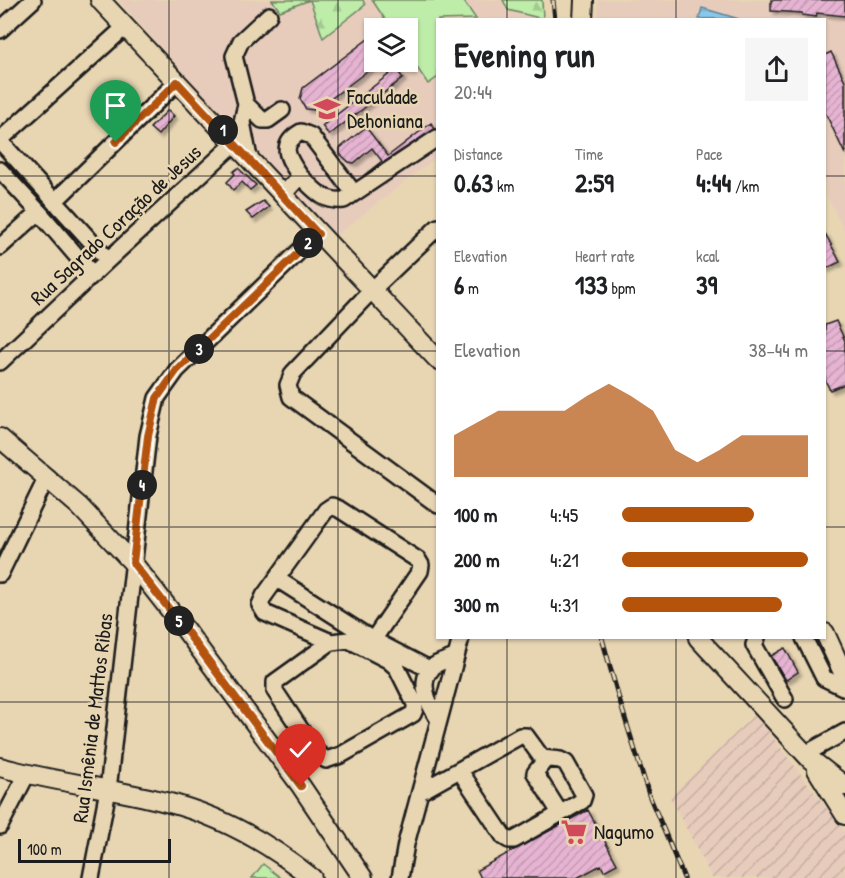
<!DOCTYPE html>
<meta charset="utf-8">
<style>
:root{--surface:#fff;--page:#f6f6f6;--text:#202124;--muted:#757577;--accent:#b45309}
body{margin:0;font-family:"Patrick Hand",sans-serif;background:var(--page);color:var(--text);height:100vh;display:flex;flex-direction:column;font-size:22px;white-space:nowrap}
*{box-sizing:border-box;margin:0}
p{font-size:20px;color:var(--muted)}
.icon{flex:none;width:33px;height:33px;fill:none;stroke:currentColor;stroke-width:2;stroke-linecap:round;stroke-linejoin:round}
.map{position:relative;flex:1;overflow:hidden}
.drawer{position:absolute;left:436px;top:18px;width:390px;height:621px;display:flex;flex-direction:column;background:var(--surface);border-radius:0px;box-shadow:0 2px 4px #0004}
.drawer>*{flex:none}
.fabs{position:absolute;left:364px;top:18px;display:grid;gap:12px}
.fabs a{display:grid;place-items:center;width:54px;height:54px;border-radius:0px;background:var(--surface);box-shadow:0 2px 4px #0004;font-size:30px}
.scale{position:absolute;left:18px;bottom:15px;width:153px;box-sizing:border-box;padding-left:6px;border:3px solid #1c1c1c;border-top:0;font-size:16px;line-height:21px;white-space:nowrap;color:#1c1c1c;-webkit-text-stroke:4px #e8d6b3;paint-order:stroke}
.pin{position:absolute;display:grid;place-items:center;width:51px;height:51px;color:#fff;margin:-62px -26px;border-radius:50% 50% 50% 0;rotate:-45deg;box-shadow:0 0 6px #0007}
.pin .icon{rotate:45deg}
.km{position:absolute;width:30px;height:30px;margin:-15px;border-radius:50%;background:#222;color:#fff;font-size:16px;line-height:30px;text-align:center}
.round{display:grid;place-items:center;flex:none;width:63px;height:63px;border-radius:0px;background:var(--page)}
.overview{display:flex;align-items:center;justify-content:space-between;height:102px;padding:0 18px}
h1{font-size:33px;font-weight:800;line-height:45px}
.stats{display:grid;grid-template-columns:repeat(3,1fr);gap:9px;height:102px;padding:6px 18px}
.stats div{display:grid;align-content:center}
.stats b{font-size:26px;font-weight:800}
.stats small{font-size:16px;font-weight:400}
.stats p{font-size:16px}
.chart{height:168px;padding:12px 18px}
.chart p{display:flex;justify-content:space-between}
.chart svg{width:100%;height:108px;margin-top:6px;fill:var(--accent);opacity:.7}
ul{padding:0 18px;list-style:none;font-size:20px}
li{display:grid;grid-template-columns:96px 72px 1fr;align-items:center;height:45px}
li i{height:15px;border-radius:8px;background:var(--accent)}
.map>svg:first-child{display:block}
</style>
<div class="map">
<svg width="845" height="878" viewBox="0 0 845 878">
<defs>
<pattern id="industrial-furrows" width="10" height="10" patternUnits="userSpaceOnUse" patternTransform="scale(1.5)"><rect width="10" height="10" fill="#e7ccbc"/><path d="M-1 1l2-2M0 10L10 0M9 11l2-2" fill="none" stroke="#c6afa1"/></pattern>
<pattern id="forest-firs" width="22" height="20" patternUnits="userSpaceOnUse" patternTransform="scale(1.5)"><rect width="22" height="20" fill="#beeca9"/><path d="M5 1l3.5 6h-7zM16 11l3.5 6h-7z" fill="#a3ca91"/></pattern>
<pattern id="water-rules" width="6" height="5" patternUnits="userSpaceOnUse" patternTransform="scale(1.5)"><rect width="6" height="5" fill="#8ac7ea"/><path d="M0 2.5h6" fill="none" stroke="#76aac8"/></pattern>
<pattern id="building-hatch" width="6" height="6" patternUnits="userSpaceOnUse" patternTransform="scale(1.5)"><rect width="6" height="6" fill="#e6b4d2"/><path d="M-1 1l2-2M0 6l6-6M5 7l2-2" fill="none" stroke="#c59ab4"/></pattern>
<filter id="shadow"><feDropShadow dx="3.5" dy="3.5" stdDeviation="1.5" flood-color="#0004"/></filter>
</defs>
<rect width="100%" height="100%" fill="#e8d6b3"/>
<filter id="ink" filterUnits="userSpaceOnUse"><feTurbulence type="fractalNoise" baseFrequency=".0167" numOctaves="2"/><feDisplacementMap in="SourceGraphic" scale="12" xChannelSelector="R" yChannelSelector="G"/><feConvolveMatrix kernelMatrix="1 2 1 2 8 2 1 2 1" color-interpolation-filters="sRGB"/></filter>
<g filter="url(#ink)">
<path fill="#e7ccbc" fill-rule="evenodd" d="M118 0H533L535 19 438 20V156L333 238ZM375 28H408V62H375Z
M598 0H845V232L825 192V20H598Z"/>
<path fill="url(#industrial-furrows)" d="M755 714 845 832V878H712L670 797Z"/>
<path fill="url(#forest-firs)" stroke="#6d8462" stroke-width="1.5" d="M272 0H363L365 5 323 38 310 0 280 11Z
M503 0H542L543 19 508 10Z"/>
<path fill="#beeca9" stroke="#6d8462" stroke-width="1.5" d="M372 0H463L476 19 438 20V77L428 84 408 54V28H391Z
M263 864 281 878H252Z"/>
<path fill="url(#water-rules)" stroke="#5e8398" stroke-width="1.5" d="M702 8 739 19H699Z"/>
<path fill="url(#building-hatch)" stroke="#1c1c1c" stroke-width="1.5" filter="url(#shadow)" d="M771 0H845V16L817 13 816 17 802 15V13L771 11Z
M372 36 375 40V65L316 110 306 109 300 99 303 88Z
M831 52 845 81V154L825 112V55Z
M396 69 403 78 329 135 322 126Z
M168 110 174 116 158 135 150 128Z
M431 123 435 129 363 176 382 161 372 148 354 163 349 162 340 154V148L366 127 388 156Z
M238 168 256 185 250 190 242 182 233 190 227 182 235 174 233 172Z
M263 201 269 207 253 219 246 212Z
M825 233 840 262 825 269Z
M836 321 845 341V384L830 390 825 380V325Z
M785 648 798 672 786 680 771 656Z
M588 810 617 864 604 871 601 865 577 878H481L477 870Z"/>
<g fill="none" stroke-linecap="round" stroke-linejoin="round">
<g stroke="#1c1c1c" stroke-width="20">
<path id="minor" d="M0 30 33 0
M246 104 262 120H268L282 110
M0 140 125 27
M0 141 108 260
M249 158 242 122 246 104 234 56 241 41 269 15
M0 170 39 212 93 275
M300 176C288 158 278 145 301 132L311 136 354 193
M283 195 300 176C315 190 322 202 344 200L437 138
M54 202 177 82
M438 227 372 290 293 373 288 385 291 397 438 505
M0 247 39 212
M0 362 108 260 235 143
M0 574 47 477
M277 579 373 640 431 670
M757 638 754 645 785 699
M804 638 824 678 845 688
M331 642 275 682V691L315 751 326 760 341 755 413 714 415 709V704L397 668 388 660 349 640 331 642 265 613 260 605 264 596 326 510 332 506 339 509 418 560 421 565 420 571 373 640 368 650
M439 720C428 704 415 677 437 664 443 661 450 659 455 657
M805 754 845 732
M545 760 535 773 560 813
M420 792 520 736H526L542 758 560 760 566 763 584 795 582 801 514 840H509L504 837 460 771
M0 826 27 774
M91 878 108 790 148 436 157 398 177 370 317 234
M400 878 406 844 461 638"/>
</g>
<g stroke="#1c1c1c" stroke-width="22">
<path id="major" d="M100 0 438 360
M583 20 584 0
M0 438 79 506 133 563 184 628 301 786 363 878
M825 633 845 677
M698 638 810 759 845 786
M0 767C55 782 111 788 166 802 219 815 270 844 312 878
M817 770 845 815"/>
</g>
<use href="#minor" stroke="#e8d6b3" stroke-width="15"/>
<use href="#major" stroke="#e8d6b3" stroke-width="18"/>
<g stroke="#1c1c1c" stroke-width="5">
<path id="rail" d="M553 0 555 20
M602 638 619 699 649 795 684 878"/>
</g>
<use href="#rail" stroke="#e8d6b3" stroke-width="3" stroke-dasharray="9" stroke-linecap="butt"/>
</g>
</g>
<g fill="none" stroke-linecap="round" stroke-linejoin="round" filter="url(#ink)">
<g stroke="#fff" stroke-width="12">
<path id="route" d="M116 142 177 82 318 234 177 370 157 398 148 436 133 563 184 628 301 786"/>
</g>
<use href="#route" stroke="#b45309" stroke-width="8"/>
</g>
<path fill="none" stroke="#1c1c1c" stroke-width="1.5" stroke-opacity="0.55" d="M169 0V878M338 0V878M507 0V20M676 0V20M0 176H438M825 176H845M0 351H438M825 351H845M0 527H438M825 527H845M507 638V878M676 638V878M0 702H845"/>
<defs>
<g id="university-bare" transform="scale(2.07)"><path d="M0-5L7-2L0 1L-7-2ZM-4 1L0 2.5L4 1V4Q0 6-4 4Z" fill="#d1495b" stroke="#e8d6b3" stroke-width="2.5" paint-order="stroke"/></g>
<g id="supermarket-bare" transform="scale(2.07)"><path d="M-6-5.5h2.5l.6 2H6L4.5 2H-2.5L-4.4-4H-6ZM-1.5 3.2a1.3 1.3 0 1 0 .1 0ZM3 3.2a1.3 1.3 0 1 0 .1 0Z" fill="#d1495b" stroke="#e8d6b3" stroke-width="2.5" paint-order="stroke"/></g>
</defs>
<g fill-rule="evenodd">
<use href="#university-bare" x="327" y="109"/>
<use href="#supermarket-bare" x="574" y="832"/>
</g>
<g text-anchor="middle" stroke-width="5" stroke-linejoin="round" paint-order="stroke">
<g font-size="21" fill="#1c1c1c" stroke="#e8d6b3" text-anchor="start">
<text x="347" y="104">Faculdade<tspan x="347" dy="24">Dehoniana</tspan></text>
<text x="594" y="839">Nagumo</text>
</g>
<g font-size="21" fill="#1c1c1c" stroke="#e8d6b3">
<text transform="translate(116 225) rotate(-43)" y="7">Rua Sagrado Coração de Jesus</text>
<text transform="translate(93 718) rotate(-83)" y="7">Rua Ismênia de Mattos Ribas</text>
</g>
</g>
</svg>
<div class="fabs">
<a><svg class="icon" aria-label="layers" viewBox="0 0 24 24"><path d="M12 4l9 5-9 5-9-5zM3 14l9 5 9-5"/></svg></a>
</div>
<div class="scale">100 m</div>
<div class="pin" style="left:116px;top:142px;background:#1e9e55"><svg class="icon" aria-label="arrive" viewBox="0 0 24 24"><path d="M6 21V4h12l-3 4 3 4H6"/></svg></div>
<div class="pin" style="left:301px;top:786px;background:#d93025"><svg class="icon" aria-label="check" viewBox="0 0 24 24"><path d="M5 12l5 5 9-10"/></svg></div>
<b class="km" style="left:223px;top:130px">1</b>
<b class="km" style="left:308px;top:243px">2</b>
<b class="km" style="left:199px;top:349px">3</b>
<b class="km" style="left:142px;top:485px">4</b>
<b class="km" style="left:179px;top:621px">5</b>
<section class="drawer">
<div class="overview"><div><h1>Evening run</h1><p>20:44</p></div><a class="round"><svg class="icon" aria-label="share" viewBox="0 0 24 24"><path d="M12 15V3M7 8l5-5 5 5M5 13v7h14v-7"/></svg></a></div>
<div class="stats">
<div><p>Distance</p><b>0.63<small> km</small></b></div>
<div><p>Time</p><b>2:59</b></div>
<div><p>Pace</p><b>4:44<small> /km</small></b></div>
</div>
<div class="stats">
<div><p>Elevation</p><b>6<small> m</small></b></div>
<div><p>Heart rate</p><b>133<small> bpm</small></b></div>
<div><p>kcal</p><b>39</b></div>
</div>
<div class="chart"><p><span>Elevation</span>38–44 m</p>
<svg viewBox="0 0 160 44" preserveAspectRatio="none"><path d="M0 44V27L10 22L20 17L30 17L40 17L50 17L60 11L70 6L80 11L90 17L100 33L110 38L120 33L130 27L140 27L150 27L160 27V44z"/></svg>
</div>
<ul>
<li><b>100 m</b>4:45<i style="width:71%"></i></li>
<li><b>200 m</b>4:21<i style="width:100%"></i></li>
<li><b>300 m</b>4:31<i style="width:86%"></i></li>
</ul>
</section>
</div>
